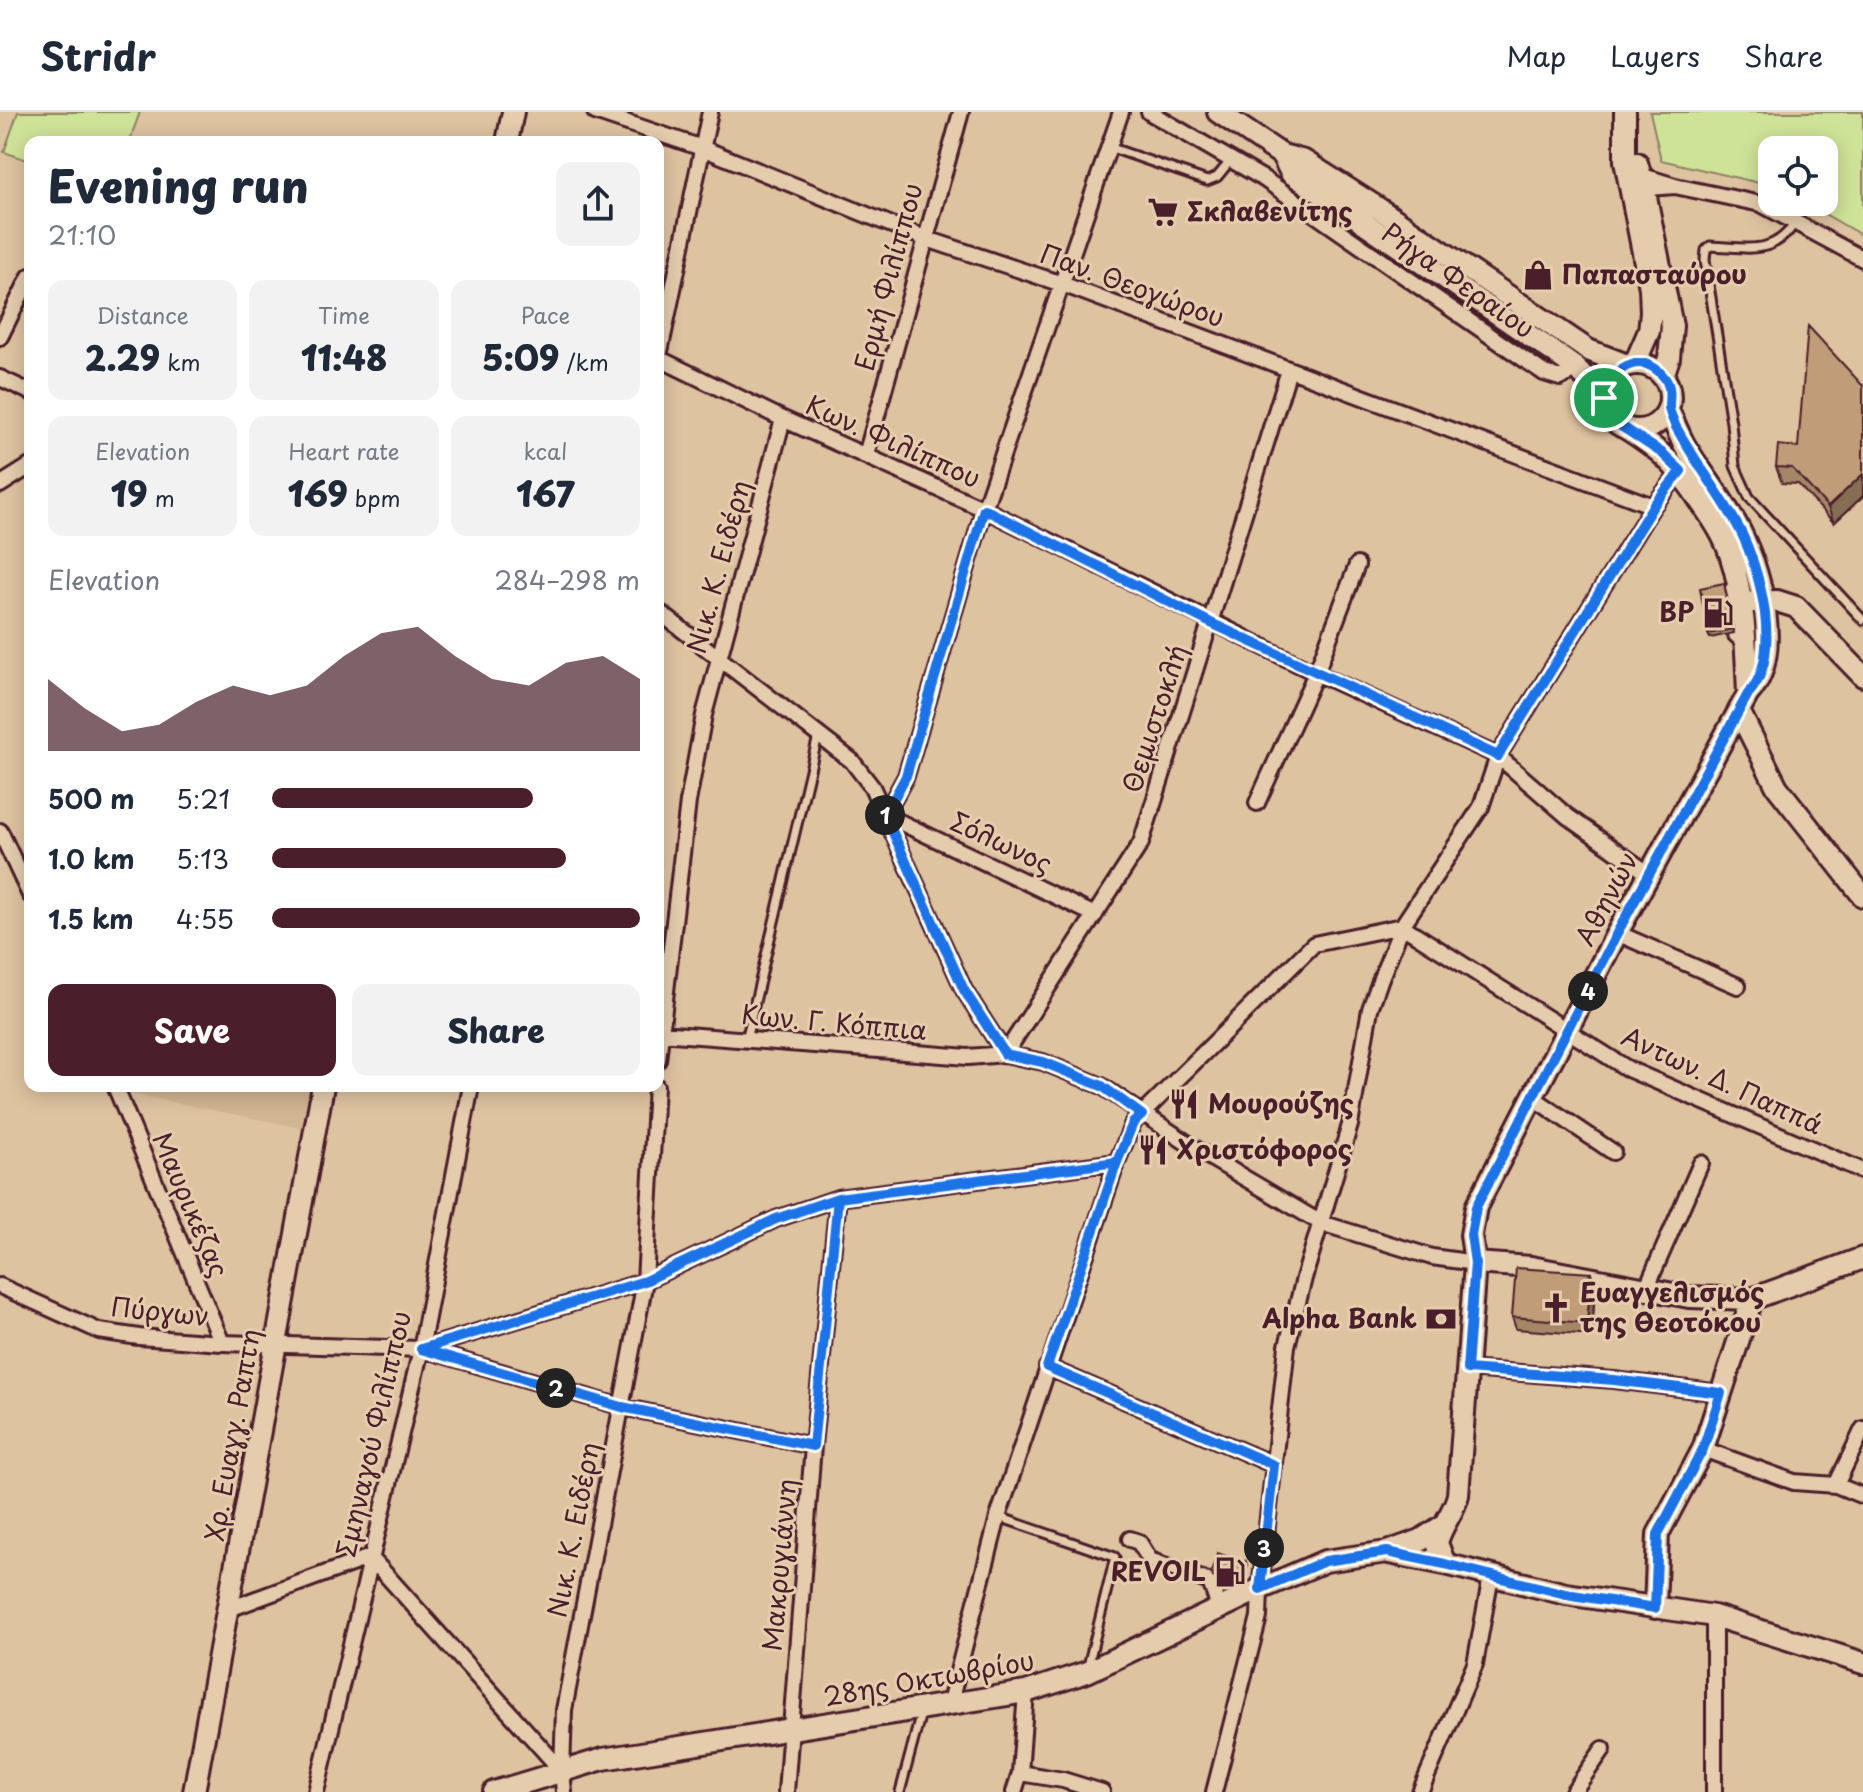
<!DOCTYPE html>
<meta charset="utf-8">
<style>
:root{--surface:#fff;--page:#f2f2f3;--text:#1f2937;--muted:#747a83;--line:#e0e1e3;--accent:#4a1f2b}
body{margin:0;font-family:"Playpen Sans",sans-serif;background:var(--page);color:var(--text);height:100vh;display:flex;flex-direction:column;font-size:30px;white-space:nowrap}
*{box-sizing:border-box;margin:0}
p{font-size:26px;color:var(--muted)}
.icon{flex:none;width:44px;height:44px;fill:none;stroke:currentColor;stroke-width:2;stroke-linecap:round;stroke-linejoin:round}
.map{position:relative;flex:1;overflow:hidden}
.sheet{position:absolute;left:24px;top:24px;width:640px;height:956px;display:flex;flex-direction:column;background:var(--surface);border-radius:16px;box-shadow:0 4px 20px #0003}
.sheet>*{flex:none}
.fabs{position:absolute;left:1758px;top:24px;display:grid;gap:16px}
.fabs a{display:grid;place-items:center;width:80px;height:80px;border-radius:16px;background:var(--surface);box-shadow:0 4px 20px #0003;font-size:40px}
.pin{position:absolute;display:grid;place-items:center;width:68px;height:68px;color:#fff;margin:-34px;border:4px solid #fff;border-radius:50%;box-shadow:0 2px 8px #0007}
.km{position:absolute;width:40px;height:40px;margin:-20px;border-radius:50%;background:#222;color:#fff;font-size:22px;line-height:40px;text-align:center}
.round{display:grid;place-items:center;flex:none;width:84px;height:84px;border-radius:16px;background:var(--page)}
.overview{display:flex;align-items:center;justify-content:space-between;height:136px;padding:0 24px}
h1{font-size:44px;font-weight:800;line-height:60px}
.figures{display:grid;grid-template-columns:repeat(3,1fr);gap:12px;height:136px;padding:8px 24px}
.figures div{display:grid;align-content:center;border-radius:16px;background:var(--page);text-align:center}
.figures b{font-size:34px;font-weight:800}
.figures small{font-size:22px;font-weight:400}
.figures p{font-size:22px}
.chart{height:224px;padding:16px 24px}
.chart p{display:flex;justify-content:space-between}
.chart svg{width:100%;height:144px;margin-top:8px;fill:var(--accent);opacity:.7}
.primary-button{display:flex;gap:16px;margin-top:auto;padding:16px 24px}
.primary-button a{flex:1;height:92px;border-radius:16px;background:var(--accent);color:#fff;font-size:32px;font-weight:800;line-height:92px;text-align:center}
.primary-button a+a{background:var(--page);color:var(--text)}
ul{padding:0 24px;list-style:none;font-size:26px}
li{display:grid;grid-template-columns:128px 96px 1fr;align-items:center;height:60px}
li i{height:20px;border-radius:10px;background:var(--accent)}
header{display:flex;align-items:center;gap:48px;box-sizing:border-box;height:112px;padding:0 40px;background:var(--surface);border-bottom:2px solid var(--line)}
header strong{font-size:38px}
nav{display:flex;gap:44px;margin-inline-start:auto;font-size:28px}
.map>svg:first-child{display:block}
</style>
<header>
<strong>Stridr</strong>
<nav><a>Map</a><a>Layers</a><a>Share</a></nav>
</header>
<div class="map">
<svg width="1863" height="1680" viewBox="0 0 1863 1680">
<rect width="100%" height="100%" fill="#dec3a0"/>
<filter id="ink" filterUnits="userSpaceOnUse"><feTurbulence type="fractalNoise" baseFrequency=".0125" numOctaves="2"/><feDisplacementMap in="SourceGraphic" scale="16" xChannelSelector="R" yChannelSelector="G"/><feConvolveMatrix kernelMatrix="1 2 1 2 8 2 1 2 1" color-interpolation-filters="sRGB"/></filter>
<g filter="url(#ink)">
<path fill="#d2b592" d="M121 974H311L303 1016 123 980Z"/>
<path fill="#cfe398" stroke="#8c8162" stroke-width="2" d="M18 0H140L129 30H30V49L4 40Z
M1650 0H1863V124L1804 90H1824V38H1772V74L1661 48Z"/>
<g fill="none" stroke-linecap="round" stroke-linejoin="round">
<g stroke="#4a1f2b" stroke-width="13">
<path id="lane" d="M1109 35 1207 69 1217 65 1231 48
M1795 111C1772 145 1746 135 1710 134L1706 138 1705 148 1731 311 1735 354 1749 385 1863 508
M1733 471 1728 478 1733 525 1742 533
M746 928 818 624
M999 1405 1115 1445 1088 1554
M900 1680 921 1601"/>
</g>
<g stroke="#4a1f2b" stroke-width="20">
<path id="street" d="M595 0 702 36 924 126 1062 172 1653 394
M1149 0 1264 67 1544 261 1560 266 1577 257
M1633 67 1646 65 1675 74 1635 77
M1675 74 1761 92 1863 147
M0 225 30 164
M658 246 783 307 984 397 1316 561 1498 644 1567 704 1649 762
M658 249 710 0
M0 266 30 280
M866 343 961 0
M0 373 30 354
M658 499 852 649 872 675 964 878 1005 942
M1257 691 1316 561 1357 453
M0 719 30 783
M1095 803 885 703 906 664 984 397 1121 0
M1402 814 1628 957 1863 1059
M1617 821 1738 874
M660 921 968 945 1005 942 1043 950 1102 974 1199 1039 1321 1111 1432 1145 1475 1151
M1005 942 1141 731 1289 258
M658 948 688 690 704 603 783 307
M115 974 222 1231
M1532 985 1613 1040
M0 1174 99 1219 139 1225 222 1231 421 1237 645 1169 776 1107 838 1086 1117 1050
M1646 1177 1701 1051
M422 1237 622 1295 813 1334
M1047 1255 1274 1353
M1467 1257 1614 1268 1721 1281
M1703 1337 1794 1370 1836 1373 1863 1384
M1836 1373 1863 1317
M1130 1427 1139 1430 1150 1448 1210 1470 1220 1498
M229 1497 370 1445 562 1659
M1714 1504V1680
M950 1590 998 1405 1117 1050 1133 1011 1314 832 1402 814
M1020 1661 1063 1668 1102 1680
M316 1680 421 1237 471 974
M564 1680 562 1659 564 1598 645 1169 656 974
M786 1680 813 1334 838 1086
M1014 1680 1020 1661 1026 1580
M1214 1680 1259 1505 1260 1477 1287 1234 1304 1166 1350 1013 1370 897 1381 866 1402 814 1481 695 1498 644 1653 394 1681 359
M1420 1680 1475 1552 1491 1464
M1573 1680 1603 1637"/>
</g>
<g stroke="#4a1f2b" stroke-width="26">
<path id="secondary" d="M1218 0 1282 43 1304 49 1378 96 1588 238 1627 253
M1625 0V49L1650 176 1651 200 1649 219 1635 251
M507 30 513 0
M1282 43 1291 61 1552 239 1577 257 1604 286
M1637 51 1644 75 1672 214 1669 246 1663 264
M1604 285a33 33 0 1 1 66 0a33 33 0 1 1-66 0Z
M1627 317C1661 338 1678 355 1700 389 1712 406 1724 423 1730 442 1745 486 1746 537 1748 582
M1753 490 1777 489 1796 495 1863 564
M1739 599 1777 675 1863 784
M1475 1151 1531 1155 1689 1185 1752 1187 1863 1146
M1389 1441 1445 1452 1566 1482 1714 1504 1863 1551
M1445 1452 1437 1431C1441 1413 1454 1401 1458 1383L1475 1151 1471 1123 1476 1095 1617 821 1748 582C1784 544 1761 462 1740 419 1725 389 1701 361 1684 332 1678 321 1674 309 1668 299
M1655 1496 1658 1422 1703 1337 1752 1187
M194 1680 323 974
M494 1680 603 1647 1026 1580 1087 1560 1260 1477 1325 1449 1387 1440 1421 1428 1444 1413"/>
</g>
<use href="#lane" stroke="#e4ccad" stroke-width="7"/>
<use href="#street" stroke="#e4ccad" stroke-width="14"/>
<use href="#secondary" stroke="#e4ccad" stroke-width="20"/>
</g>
<path fill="#a58767" stroke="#4a1f2b" stroke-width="2" d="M1863 274V384L1834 411 1798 372 1782 371 1776 355Z
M1724 471 1734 521 1710 526 1708 522Z
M1591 1161 1595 1174 1592 1223 1516 1217 1512 1205Z
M1247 1454 1242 1474 1212 1465 1211 1461Z"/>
<path fill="#866e54" stroke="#4a1f2b" stroke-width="2" d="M1863 362V384L1834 411 1828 395Z
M1591 1161 1595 1174 1592 1223 1587 1211Z
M1246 1450 1247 1454 1242 1474 1240 1470Z"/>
<path fill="#c09d78" stroke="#4a1f2b" stroke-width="2" d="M1808 214 1863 274V362L1828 395 1792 356 1776 355 1778 333 1798 335Z
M1724 471 1733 517 1708 522 1700 476Z
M1516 1156 1591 1161 1587 1211 1512 1205Z
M1217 1441 1246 1450 1240 1470 1211 1461Z"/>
</g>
<g fill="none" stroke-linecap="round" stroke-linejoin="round" filter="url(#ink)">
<g stroke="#fff" stroke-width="16">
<path id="route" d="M1604 286 1607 299 1615 310 1662 341 1681 359 1653 394 1498 644 1211 511 984 397 906 664 885 703 964 878 1005 942 1043 950 1102 974 1142 1003 1133 1011 1117 1050 838 1086 776 1107 645 1169 421 1237 622 1295 813 1334 838 1086 1117 1050 1047 1255 1274 1353 1260 1477 1325 1449 1387 1440 1445 1452 1566 1482 1655 1496 1658 1422 1703 1337 1721 1281 1614 1268 1467 1257 1475 1151 1471 1123 1476 1095 1617 821 1748 582C1783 545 1761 460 1740 418 1721 382 1694 349 1675 313 1673 307 1669 300 1669 295 1669 284 1672 275 1664 265 1641 236 1609 257 1604 286"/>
</g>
<use href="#route" stroke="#1a73e8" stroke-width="10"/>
</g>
<defs>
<g id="supermarket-bare" transform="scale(2.4)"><path d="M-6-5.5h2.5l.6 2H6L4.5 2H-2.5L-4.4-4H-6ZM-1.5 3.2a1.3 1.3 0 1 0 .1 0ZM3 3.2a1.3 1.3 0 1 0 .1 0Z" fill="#4a1f2b" stroke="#e4ccad" stroke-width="2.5" paint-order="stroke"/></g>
<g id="shop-bare" transform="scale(2.4)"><path d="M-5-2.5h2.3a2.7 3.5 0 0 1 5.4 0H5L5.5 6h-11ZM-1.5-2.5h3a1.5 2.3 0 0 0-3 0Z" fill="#4a1f2b" stroke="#e4ccad" stroke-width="2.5" paint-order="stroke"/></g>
<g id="fuel-bare" transform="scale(2.4)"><path d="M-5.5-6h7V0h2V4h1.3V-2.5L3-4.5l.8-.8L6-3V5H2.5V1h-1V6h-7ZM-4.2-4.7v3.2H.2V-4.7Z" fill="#4a1f2b" stroke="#e4ccad" stroke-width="2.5" paint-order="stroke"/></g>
<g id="restaurant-bare" transform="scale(2.4)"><path d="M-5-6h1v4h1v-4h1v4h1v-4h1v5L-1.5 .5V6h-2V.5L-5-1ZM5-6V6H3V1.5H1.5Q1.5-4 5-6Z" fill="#4a1f2b" stroke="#e4ccad" stroke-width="2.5" paint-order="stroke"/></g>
<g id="church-bare" transform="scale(2.4)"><path d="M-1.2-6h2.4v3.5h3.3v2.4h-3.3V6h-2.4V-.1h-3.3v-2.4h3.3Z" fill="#4a1f2b" stroke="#e4ccad" stroke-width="2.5" paint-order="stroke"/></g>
<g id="bank-bare" transform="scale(2.4)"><path d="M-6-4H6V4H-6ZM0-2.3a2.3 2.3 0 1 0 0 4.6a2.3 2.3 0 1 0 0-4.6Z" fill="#4a1f2b" stroke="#e4ccad" stroke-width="2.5" paint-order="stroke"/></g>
</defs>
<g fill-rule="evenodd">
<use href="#supermarket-bare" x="1163" y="100"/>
<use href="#shop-bare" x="1538" y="163"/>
<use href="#fuel-bare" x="1718" y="501"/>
<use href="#restaurant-bare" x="1184" y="992"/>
<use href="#restaurant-bare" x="1153" y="1038"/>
<use href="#church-bare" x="1556" y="1196"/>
<use href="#bank-bare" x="1441" y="1207"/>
<use href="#fuel-bare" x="1230" y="1460"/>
</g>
<g text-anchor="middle" stroke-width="6" stroke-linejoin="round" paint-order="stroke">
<g font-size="26" font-weight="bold" fill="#4a1f2b" stroke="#e4ccad" text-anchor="start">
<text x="1187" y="109">Σκλαβενίτης</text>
<text x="1562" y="172">Παπασταύρου</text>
<text x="1694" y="510" text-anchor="end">BP</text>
<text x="1208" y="1001">Μουρούζης</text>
<text x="1177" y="1047">Χριστόφορος</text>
<text x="1580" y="1190">Ευαγγελισμός<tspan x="1580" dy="30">της Θεοτόκου</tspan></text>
<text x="1417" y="1216" text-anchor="end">Alpha Bank</text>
<text x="1206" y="1469" text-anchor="end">REVOIL</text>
</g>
<g font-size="26" fill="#4a1f2b" stroke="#e4ccad">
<text transform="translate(889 165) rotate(-75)" y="9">Ερμή Φιλίππου</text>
<text transform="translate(1458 169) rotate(35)" y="9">Ρήγα Φεραίου</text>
<text transform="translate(1132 174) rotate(20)" y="9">Παν. Θεογώρου</text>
<text transform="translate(893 330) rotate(24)" y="9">Κων. Φιλίππου</text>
<text transform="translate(719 455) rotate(-75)" y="9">Νικ. Κ. Ειδέρη</text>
<text transform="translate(1155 607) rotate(-72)" y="9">Θεμιστοκλή</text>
<text transform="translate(1001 731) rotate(25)" y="9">Σόλωνος</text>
<text transform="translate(1607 787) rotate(-62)" y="9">Αθηνών</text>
<text transform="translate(834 911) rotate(5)" y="9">Κων. Γ. Κόππια</text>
<text transform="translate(1722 969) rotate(25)" y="9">Αντων. Δ. Παππά</text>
<text transform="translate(190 1093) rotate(67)" y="9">Μαυρικέζας</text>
<text transform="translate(160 1200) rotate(6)" y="9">Πύργων</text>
<text transform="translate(374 1322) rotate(-77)" y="9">Σμηναγού Φιλίππου</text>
<text transform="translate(233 1323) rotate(-80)" y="9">Χρ. Ευαγγ. Ραπτη</text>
<text transform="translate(574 1418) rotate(-79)" y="9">Νικ. Κ. Ειδέρη</text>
<text transform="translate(780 1453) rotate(-85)" y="9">Μακρυγιάννη</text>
<text transform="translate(929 1567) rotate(-10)" y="9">28ης Οκτωβρίου</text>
</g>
</g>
</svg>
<div class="fabs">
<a><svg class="icon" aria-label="locate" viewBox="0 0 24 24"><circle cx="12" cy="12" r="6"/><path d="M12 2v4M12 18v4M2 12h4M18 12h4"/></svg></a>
</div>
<div class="pin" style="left:1604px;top:286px;background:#1e9e55"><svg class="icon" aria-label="arrive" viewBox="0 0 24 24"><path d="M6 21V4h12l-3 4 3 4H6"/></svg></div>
<b class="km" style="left:885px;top:703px">1</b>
<b class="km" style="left:556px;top:1276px">2</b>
<b class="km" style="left:1264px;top:1436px">3</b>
<b class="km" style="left:1588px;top:879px">4</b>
<section class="sheet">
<div class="overview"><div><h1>Evening run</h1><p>21:10</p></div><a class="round"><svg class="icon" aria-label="share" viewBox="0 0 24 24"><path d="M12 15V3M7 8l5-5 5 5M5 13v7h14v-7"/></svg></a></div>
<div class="figures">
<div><p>Distance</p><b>2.29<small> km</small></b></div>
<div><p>Time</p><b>11:48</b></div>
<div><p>Pace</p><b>5:09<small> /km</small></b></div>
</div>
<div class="figures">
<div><p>Elevation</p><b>19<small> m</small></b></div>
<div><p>Heart rate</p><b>169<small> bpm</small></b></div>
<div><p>kcal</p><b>167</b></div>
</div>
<div class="chart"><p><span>Elevation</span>284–298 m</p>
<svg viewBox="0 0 160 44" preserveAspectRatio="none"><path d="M0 44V22L10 31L20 38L30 36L40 29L50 24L60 27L70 24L80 15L90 8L100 6L110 15L120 22L130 24L140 17L150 15L160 22V44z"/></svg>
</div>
<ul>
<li><b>500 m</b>5:21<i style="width:71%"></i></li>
<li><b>1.0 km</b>5:13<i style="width:80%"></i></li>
<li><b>1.5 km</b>4:55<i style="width:100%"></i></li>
</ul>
<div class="primary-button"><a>Save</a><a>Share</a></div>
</section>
</div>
